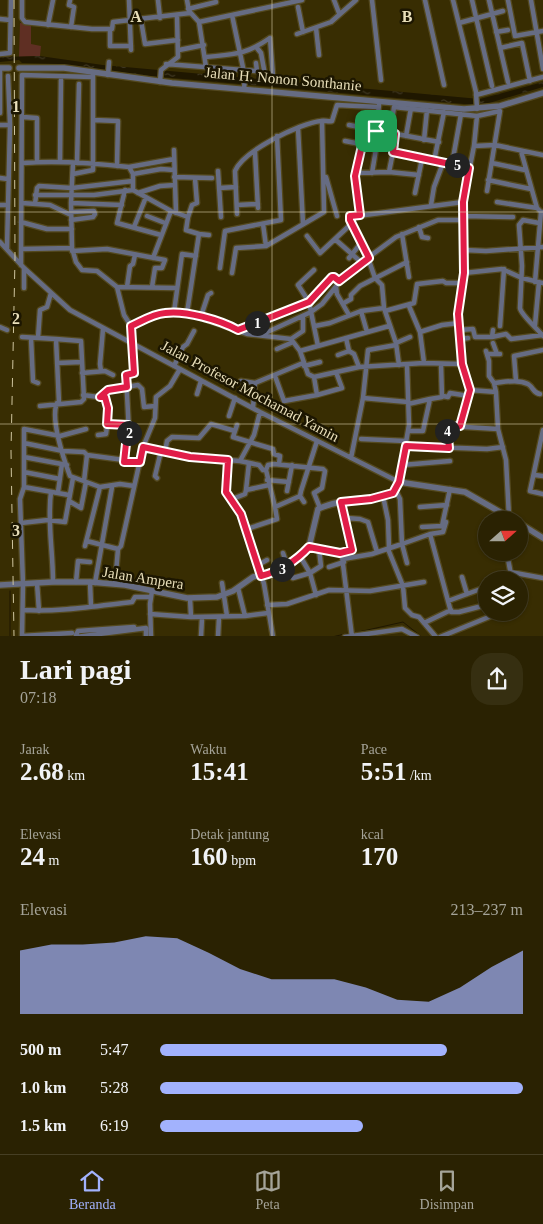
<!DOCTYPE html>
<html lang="id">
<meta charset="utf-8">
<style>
:root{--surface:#2a2202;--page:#362f11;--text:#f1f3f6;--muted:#a5a499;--line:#463f24;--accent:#a2b2fd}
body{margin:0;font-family:"Times New Roman",serif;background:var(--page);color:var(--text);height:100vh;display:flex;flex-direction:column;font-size:19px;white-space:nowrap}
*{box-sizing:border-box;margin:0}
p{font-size:16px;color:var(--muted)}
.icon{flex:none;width:28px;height:28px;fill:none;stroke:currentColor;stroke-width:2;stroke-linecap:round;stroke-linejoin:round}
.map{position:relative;height:636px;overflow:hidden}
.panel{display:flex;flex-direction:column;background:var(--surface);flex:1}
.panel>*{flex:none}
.needle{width:32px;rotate:69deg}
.controls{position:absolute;left:478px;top:511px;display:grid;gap:10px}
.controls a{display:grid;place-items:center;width:50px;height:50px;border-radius:50%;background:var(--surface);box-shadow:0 1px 4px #0004,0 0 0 1px var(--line);font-size:25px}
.pin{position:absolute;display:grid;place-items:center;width:42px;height:42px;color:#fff;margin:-21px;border-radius:10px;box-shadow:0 2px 8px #0006}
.km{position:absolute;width:25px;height:25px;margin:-12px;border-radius:50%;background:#222;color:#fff;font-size:14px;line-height:25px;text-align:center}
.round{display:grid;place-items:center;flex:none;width:52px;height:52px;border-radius:20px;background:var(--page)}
.overview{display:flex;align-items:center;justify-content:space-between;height:85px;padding:0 20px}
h1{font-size:28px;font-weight:700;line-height:38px}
.metrics{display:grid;grid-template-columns:repeat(3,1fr);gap:8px;height:85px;padding:5px 20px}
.metrics div{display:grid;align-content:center}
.metrics b{font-size:25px;font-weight:700}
.metrics small{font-size:14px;font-weight:400}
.metrics p{font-size:14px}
.chart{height:140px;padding:10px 20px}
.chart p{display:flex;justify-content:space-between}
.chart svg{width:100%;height:90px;margin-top:5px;fill:var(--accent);opacity:.7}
ul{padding:0 20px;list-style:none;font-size:16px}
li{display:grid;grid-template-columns:80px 60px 1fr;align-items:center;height:38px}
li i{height:12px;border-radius:6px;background:var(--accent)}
.menu{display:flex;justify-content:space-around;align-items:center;height:70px;border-top:1px solid var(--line);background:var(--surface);font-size:14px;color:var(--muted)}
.menu a{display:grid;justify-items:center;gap:2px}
.menu .active{color:var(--accent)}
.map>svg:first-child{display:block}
</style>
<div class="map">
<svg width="543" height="637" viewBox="0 0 543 637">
<defs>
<pattern id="water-ripples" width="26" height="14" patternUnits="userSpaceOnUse" patternTransform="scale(1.25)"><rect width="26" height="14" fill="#1f1700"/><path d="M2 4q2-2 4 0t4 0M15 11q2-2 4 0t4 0" fill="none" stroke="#403823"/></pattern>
</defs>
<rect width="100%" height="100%" fill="#382d02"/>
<path fill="#5f2f23" d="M20 23 31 24V44L41 46 40 56 19 57Z"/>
<path fill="url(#water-ripples)" d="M40 56 103 65 480 99 543 82V87L486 104 475 105 149 76 58 64 22 63 19 60 0 62V57Z"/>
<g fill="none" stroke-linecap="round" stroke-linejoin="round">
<path stroke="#1f1700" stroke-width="1" d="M10 591V637
M354 633 403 622 422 637
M332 637 349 633"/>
<g stroke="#54491f" stroke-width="7">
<path id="minor" d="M22 0V18L25 22 92 29H112L113 22 190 13
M70 0 69 5 74 7 71 27
M129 0 131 50
M158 0 160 18
M187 0 189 11 199 22 206 67
M334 0 339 13
M372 0 381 80
M425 0 444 85
M453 0 476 92 477 109
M472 0 492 86
M489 0 508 82
M508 0 515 36 543 31
M531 0 543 69
M298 7 303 32
M188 9 216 2
M232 15 245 77 244 89
M0 19 10 20
M141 20 145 44 178 40
M199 22 302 0
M459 23 503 11
M48 25 53 0
M316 28 319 55
M110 29V46H131
M496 32 508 30
M297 34 331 22 356 0
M270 38 273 76
M257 48 261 53 265 75
M500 48 522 43 530 81
M179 50 204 45
M0 54 10 53 11 0
M206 57C236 54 245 55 270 38
M166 64 257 71 256 63
M108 75 109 62
M160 82 161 70 178 57 177 16
M476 95 543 77
M0 113V71
M23 117 37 118V162
M93 120 118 121 117 166
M0 125H10
M349 125 439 142
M298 128 303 224
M376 131 379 105
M390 133 394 107 477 116 500 111 487 191
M406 136 411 108
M424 140 427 110
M345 141 361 144
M474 146 495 145 543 155
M174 150 176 213
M521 151 537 208 541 212
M255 152 258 208
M393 152 395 134
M434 161 444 112
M60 162 61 77
M23 163C58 160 94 163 129 167L133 174
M77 163 79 84
M492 163 525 170
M452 164 461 114
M129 167 174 159
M174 170 161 169 133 174V190L171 211 188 217 186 230 199 234 187 313
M218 171 221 217
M389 172 419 175
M355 173 389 172 393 152 469 168
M372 173 379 131
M73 174 93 170V74
M174 177 212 178
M326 177 337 216
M0 178 8 179
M488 180 531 189
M219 188 236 187
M125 190 117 223 161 235
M138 193 160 186 175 185
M415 193 422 159
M35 195H94L133 190
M497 202 537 208
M22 203 50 205 71 215
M71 203 73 163
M35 204 37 188 39 186 72 188 133 181
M0 205H8
M122 205 71 203 72 248 76 262 82 270 97 271 117 287 124 315 131 326 134 373 126 375 129 432 124 462
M237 205 258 204
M431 205 434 187 443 163
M237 214 235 171C243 151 300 123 321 121 325 120 328 122 332 121L337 105 378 107
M360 215 355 177 366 128
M147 216 165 223
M464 216 513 217
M188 217 192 205 197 203 195 178
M71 220 93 217 95 214 94 211 71 212
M21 222 47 229H72
M539 223 523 220 519 225 522 266 520 308C521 315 537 328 543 336
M263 224 266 246
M134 227 146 197
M419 227 422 237 428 238
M199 234 209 235
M402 234 409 277
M307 236 320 253 351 224
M336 240 362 263
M0 242 24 268 70 310 260 412 399 482 409 425 407 365
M7 248 10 125 8 76
M21 249 72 248
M464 250 486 251 543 247
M72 251 107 249 165 260 162 268H155L152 287
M153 258 171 211
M349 258 361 243
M21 265 22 75 93 77
M220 268 225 231 281 220 277 136
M314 270 298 285 309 302 318 346
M232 273 236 248 266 246 324 212 322 121
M464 273 502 269 522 278 543 283
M535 282 541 212H543
M117 287 177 288
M127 287 130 266 133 264 135 255
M336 287 337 294 349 315
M24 288V268
M344 303 351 299V295L360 286 407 262
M409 306 420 332
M361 311 367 332
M385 311 414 303 417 284 443 281 446 283H462
M174 312 182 254 196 256
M201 316 208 295 211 293
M535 325 539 282
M131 326 163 313H187L247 334 291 339 300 351 308 374 314 377 359 367 424 363 462 364
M315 326 330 323 361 311 384 308
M500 326 504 269
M0 327 7 330
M238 330 309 302 333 277 339 281
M459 330 473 329 475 337H492L493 330
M263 334 311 312 322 304 346 274 396 237 438 220H464
M22 337 56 339 59 403
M492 337 506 334 511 339 543 335
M31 338 33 381 38 383
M38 338 40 310 47 307 51 293
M291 339 303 331V318
M460 339 468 338
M396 343 410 337
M493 343 497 354
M277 349 293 342
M300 351 389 326
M349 351 354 354 359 367
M486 351 489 361V376L494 383 496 392 498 429 506 460 509 517
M487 354H500
M338 355 349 351 346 338
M57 363 82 362
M424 363 420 332 442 325 459 323
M399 365 396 343 384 308 382 285 375 278 366 252 350 217 463 202
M174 366 183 347 187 344 194 331
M304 366 320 362
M101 371 100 364 103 329
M82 373 105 371 113 375
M275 376 284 401 317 395 314 377
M241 381 255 383 303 363
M516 381 514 356 543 350
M494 383C505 382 518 379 528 384 534 388 533 393 540 394
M470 390 496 392
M197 394 201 381
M83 395 106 398 108 419 106 434 98 435
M317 395 342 388 336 372
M443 396 448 397 450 393 469 396
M100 397 108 390 138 385 142 389 144 407 155 406
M363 398 408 402
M57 403C50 419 64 460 70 476L100 487 120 484 134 486
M408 404 430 399
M40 406 81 402 84 399 81 341 56 339
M253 408 255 383
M229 416 235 398
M107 424 128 425
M237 425 233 437 273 449 274 454 280 456 279 464
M460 426 470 390 462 364 458 314 464 273 463 202 474 146 477 116
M543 430 530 491 543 494
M408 431H423L430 399 442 397 441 364
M361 439 406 441
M24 443 63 451 84 452 87 455 139 462
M406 446 487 449 503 447
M143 447 190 457 240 461 259 465 263 470H266L268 465 274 464 323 469 325 471 322 488 314 493 320 508
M449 448 447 430 449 426 498 429
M165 452 167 441 172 437 199 438 211 424 235 431
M24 457 67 465
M351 458 363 398 368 350 396 345
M228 460 226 492 241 514 246 525 264 584 273 637
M240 461 254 435 260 412
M402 465 450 461
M266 470 275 507 300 496
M24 472 60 479
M535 475 543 476
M157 478 155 476 161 451
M267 480 289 482
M84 481 87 455
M24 487 69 495
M246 490 249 463
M287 491 292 465
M51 492C47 522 53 551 53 582
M58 492 62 464
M383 496 388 520 389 548
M230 500 245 494 246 490 269 485
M69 501 81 508 86 482
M304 502 300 496 301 491 317 441
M420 507 447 505
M346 518 360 519 368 522 377 552
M21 523 48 520 65 522 73 478
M422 527 442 526 450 489
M247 529 277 519 275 507
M430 534 443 532 446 522
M519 534 522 525
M87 541 118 549
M85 546 100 487
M309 547 336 551 342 556 352 637
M388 549 403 586 405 608 412 615 419 617 436 637
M511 552 508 559 512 580
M283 553 287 565
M340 553 352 550 341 502
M343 559 372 554 402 544 400 499 396 491
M407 563 402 544 430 534 451 612H459L486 605
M258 565 267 560
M329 567 344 562
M510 572 543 578
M462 577 467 594
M293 578 310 573 300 556
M76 582 78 561 90 562
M90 582 91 606
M37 583 39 611
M95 583 112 487
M222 583 227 616
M115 584 118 549 121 546 143 447 155 418 156 397 170 386 180 369
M238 588 245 616
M316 595 310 573 321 566 319 549
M190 598 191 617 245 616 268 613
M448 601 486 587
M267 605 287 604 329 590 370 591 424 582
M23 610C59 612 96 606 132 602L135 597H151
M150 614 191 617
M424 623 451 610
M76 635 78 631 134 627
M22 636 72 633
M22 637 23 584 20 499 24 487V429L60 436 86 429
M76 637 146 628V637
M151 637 150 604 152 591
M201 637 202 618
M218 637 219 617
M345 637 402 629 417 637
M440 637 501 612"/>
</g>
<g stroke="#54491f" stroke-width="8">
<path id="tertiary" d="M0 68H9
M19 68H64L172 83 464 109 500 106 543 93
M519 523 543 538
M0 585 53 582H90L125 585 187 598 217 597 233 591 253 577 280 570 300 556 309 547 318 509C341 498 369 501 393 493L399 482 465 492 514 520"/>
</g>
<use href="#minor" stroke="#666c83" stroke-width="4.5"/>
<use href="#tertiary" stroke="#666c83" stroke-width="5.5"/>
<path stroke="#cfc59f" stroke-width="1" stroke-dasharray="9 9" stroke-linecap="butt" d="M14 0 15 258 11 451 14 637"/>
</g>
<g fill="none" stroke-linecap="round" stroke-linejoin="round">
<g stroke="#fff" stroke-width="10">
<path id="route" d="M366 128 395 134 393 152 469 168 463 202 464 273 458 314 462 364 470 390 460 426 447 428 449 448 406 446 399 482 393 493 371 499 341 502 352 550 340 553 309 547C296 561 281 571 261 576L241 514 226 492 228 460 190 457 143 447 140 462H124L128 425 107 424 108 408 105 397H100L108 390 127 387 126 375 134 373 131 326C142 321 153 314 165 313 185 310 220 320 238 330L309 302 332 277H334L339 281 369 258 350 220V216L360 215 355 176Z"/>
</g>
<use href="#route" stroke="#e11d48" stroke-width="6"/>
</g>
<path fill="none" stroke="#e9dfba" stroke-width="1" stroke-opacity="0.55" d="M272 0V637M0 212H543M0 424H543"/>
<g text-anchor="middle" stroke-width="5" stroke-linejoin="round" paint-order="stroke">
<g font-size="15" fill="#e9dfba" stroke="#1c1601">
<text transform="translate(283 79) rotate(5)" y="5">Jalan H. Nonon Sonthanie</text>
<text transform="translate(250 391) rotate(28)" y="5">Jalan Profesor Mochamad Yamin</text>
<text transform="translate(143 578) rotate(9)" y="5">Jalan Ampera</text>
</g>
</g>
<g font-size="16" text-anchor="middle" font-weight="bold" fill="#e9dfba" stroke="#1c1601" stroke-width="5" stroke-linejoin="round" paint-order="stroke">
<text x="136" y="22">A</text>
<text x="407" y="22">B</text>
<text x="16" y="112">1</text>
<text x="16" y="324">2</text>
<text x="16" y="536">3</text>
</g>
</svg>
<div class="controls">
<a><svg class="needle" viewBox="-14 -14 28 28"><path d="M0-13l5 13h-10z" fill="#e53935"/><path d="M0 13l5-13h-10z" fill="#a5a499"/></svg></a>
<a><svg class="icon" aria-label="layers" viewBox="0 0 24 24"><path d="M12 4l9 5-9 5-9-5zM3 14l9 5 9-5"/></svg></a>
</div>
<div class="pin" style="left:376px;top:131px;background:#1e9e55"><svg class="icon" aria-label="arrive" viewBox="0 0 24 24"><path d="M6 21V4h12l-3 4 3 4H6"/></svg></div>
<b class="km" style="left:257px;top:323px">1</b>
<b class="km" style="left:129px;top:433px">2</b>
<b class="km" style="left:282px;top:569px">3</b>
<b class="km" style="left:447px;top:431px">4</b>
<b class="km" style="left:457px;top:165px">5</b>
</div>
<section class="panel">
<div class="overview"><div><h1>Lari pagi</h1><p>07:18</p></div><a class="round"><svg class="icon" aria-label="share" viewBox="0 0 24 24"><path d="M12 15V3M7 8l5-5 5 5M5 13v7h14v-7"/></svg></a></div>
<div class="metrics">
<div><p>Jarak</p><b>2.68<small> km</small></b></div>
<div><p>Waktu</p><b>15:41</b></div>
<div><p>Pace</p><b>5:51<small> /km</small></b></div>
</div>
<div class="metrics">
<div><p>Elevasi</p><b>24<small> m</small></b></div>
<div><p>Detak jantung</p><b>160<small> bpm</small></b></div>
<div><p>kcal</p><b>170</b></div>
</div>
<div class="chart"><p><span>Elevasi</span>213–237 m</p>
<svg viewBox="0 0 160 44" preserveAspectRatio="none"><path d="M0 44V13L10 10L20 10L30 9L40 6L50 7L60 14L70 22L80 27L90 27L100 27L110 31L120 37L130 38L140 31L150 21L160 13V44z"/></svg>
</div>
<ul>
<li><b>500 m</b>5:47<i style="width:79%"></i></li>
<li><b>1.0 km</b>5:28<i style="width:100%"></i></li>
<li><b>1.5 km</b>6:19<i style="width:56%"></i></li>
</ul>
</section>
<nav class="menu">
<a class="active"><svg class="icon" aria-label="home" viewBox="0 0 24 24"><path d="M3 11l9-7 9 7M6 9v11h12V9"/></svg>Beranda</a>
<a><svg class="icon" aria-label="map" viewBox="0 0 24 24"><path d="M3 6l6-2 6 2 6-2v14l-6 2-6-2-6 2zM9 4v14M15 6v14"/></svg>Peta</a>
<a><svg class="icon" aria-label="saved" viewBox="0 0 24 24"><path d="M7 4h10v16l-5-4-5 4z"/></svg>Disimpan</a>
</nav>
